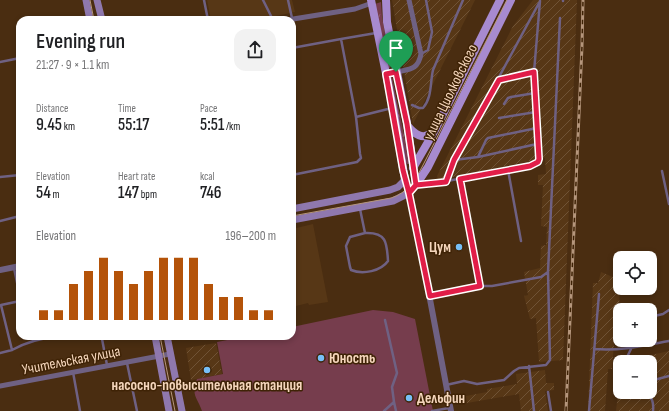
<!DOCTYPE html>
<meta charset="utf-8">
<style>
:root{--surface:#fff;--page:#f2f2f2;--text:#202124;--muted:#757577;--accent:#b45309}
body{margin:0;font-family:"Sofia Sans Condensed",sans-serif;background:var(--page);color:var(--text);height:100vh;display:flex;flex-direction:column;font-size:15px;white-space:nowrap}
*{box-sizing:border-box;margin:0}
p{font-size:13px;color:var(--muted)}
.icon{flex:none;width:22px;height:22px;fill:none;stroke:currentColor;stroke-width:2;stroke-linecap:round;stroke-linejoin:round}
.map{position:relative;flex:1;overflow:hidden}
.panel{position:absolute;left:16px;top:16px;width:280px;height:324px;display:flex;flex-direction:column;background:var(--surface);border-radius:12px;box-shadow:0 2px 6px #0003}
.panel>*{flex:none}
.buttons{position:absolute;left:613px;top:251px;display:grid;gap:8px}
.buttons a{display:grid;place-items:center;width:44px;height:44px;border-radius:8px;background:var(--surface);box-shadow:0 2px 6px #0003;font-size:20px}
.pin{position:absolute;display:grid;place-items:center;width:34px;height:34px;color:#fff;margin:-41px -17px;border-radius:50% 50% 50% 0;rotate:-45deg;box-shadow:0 0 4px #0007}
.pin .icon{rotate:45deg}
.round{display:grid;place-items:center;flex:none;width:42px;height:42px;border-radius:12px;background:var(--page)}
.headline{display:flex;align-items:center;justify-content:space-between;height:68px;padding:0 20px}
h1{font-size:22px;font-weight:600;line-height:30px}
.metrics{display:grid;grid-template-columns:repeat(3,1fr);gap:6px;height:68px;padding:4px 20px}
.metrics div{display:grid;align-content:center}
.metrics b{font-size:17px;font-weight:600}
.metrics small{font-size:11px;font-weight:400}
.metrics p{font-size:11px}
.chart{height:112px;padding:8px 20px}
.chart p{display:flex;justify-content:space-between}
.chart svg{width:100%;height:72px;margin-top:4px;stroke:var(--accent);stroke-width:6}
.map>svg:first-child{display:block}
</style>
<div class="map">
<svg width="669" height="411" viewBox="0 0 669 411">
<defs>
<pattern id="industrial-furrows" width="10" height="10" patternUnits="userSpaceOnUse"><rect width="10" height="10" fill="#573716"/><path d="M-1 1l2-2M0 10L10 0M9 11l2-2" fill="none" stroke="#705336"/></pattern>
<pattern id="grass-tufts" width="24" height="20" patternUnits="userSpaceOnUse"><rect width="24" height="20" fill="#763d4d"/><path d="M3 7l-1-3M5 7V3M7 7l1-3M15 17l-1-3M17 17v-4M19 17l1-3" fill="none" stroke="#8a5865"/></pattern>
</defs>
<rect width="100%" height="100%" fill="#4a2d11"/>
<path fill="#573716" d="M207 0H292L295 12 257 20H211Z
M313 224 328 302 309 305 308 303 292 307V229Z"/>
<path fill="url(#industrial-furrows)" d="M392 0H475L413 124Z
M533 0H577L563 360 539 362 536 318 530 319 524 296 528 295 524 272 540 268 541 246 546 245 547 227 541 226 543 185H538V175L546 174 545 158 438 180 437 176 513 26Z
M601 272 620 280 618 343H614L612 369H608L605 411H588L593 283H598Z
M216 343 222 374 191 380 186 348Z
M669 351V411H616L620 377V392H650V362H635L634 359Z
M545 370 546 383H554V390L545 391 548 411H521L519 394 467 403 466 396 487 392V389L517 384 516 374Z"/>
<path fill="url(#grass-tufts)" d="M381 2 382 17 391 65 390 68 387 69 375 4Z
M392 77 410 164H407L404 158 389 78Z"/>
<path fill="#763d4d" d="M373 310 393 312 415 319 433 411H202C197 396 191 397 197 379L223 374 217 342 248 336H292V327Z"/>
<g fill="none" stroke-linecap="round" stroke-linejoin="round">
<path stroke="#6f6183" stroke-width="2.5" d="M204 0 208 20
M263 0 273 20
M288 0 292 18
M563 1V0
M292 48 341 39
M421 54 428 50 432 32 426 0
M0 62 20 58
M499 79 534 72
M504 104 508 98 511 97 535 93
M412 105 419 108H423C432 98 430 83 433 70L463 0
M356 117 341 39 376 33
M499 118 536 112
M478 157 486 140 488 138 537 128
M454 160 478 157 537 144
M508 170 521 241
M662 171 669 204
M292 175 357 162 361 158 360 154 356 117 392 108
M0 177 20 175
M460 179 480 286
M447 181 454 160 539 3
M419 185 447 181 531 166 537 163 539 159 534 72 540 1
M360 209 365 233 350 237 346 246 350 267 351 270C363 275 381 271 388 261 387 242 386 232 365 233
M0 221 20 216
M14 268 20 297
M430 296 480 286H492L541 277 548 272
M650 317 663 314 669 310
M385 320 397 373 392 387 394 402
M98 336 102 339 107 365
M102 339 105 336
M594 349C622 351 642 346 669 341
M12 350C26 342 42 338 58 336
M0 353 12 350 1 305 20 301
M627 362 628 355 631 349
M127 363 137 411
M529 366 534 411
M73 372 80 411
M654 380 669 376
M446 385 464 381 477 384 504 380 514 371 519 368 546 365 550 360 548 272 560 18
M548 392 551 411
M647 392C652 399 654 402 653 411
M384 411 394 402 396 411
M432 411 449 408
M589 411 599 294"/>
<path stroke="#6f6183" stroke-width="5" d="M287 20 355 9 372 3
M396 72C410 69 418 70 421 54L409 0
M0 386 170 354"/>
<path stroke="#6f6183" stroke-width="6" d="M409 193 413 209 451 411
M0 270 20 266"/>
<path stroke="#8f78ae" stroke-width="7" d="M86 0 90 20
M97 0 102 20
M292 209 390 190 398 187 405 180
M292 220 393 201 409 193 416 185
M155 336 169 411
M167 336 182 411"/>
<path stroke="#a78acf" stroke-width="8" d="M371 0 393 108 405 180
M386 0 387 22 407 123 416 185
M407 125C414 134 423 141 433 132
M413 168 435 130 500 0
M416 185 428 167 511 0"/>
<path stroke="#b5967c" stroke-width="1" d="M90 0 94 20
M292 216 391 198C407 193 415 181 422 167L507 0
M160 336 175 411"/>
<g stroke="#b5967c" stroke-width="3">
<path id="rail" d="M566 411 582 46 583 0"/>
</g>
<use href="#rail" stroke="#3f2306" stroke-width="1.5" stroke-dasharray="4.5" stroke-linecap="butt"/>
</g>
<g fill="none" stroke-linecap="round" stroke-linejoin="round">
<g stroke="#fff" stroke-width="8">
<path id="route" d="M396 72 407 124 416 185 409 193 430 296 480 286 460 179 530 166 538 162 539 159 534 72 499 80 454 160 446 182 416 185 409 193 403 170 386 74 396 72"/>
</g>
<use href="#route" stroke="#e11d48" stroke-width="5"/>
</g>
<g fill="#77bff7" stroke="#3f2306" stroke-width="1.5">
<circle cx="459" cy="247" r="4"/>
<circle cx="321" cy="358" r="4"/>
<circle cx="207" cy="370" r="4"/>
<circle cx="409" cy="398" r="4"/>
</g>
<g text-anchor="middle" stroke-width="3" stroke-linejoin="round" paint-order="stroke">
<g font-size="15" fill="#f5d6bc" stroke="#3f2306">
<text transform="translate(450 92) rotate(-64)" y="5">улица Циолковского</text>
<text transform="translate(71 360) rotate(-11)" y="5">Учительская улица</text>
</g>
<g font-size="15" font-weight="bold" fill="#f5d6bc" stroke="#3f2306" text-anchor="start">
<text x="451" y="252" text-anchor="end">Цум</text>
<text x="329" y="363">Юность</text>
<text x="207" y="390" text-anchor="middle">насосно-повысительная станция</text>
<text x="417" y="403">Дельфин</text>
</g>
</g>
</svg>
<div class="buttons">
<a><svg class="icon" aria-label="locate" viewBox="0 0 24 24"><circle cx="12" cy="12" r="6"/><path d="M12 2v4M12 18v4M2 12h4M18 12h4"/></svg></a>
<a>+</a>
<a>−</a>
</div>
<div class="pin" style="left:396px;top:72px;background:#1e9e55"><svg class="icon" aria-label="arrive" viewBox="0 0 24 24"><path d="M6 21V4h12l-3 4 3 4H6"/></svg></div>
<section class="panel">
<div class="headline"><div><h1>Evening run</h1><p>21:27 · 9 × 1.1 km</p></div><a class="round"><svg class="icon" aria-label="share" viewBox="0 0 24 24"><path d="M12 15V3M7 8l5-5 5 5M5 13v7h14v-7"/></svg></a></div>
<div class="metrics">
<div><p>Distance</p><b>9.45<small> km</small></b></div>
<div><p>Time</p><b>55:17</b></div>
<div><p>Pace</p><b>5:51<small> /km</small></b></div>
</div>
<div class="metrics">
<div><p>Elevation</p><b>54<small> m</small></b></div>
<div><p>Heart rate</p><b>147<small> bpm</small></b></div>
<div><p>kcal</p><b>746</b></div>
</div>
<div class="chart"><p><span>Elevation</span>196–200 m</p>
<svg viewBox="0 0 160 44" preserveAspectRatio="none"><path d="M5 44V38M15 44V38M25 44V22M35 44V14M45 44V6M55 44V14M65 44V22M75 44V14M85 44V6M95 44V6M105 44V6M115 44V22M125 44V30M135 44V30M145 44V38M155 44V38"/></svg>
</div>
</section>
</div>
